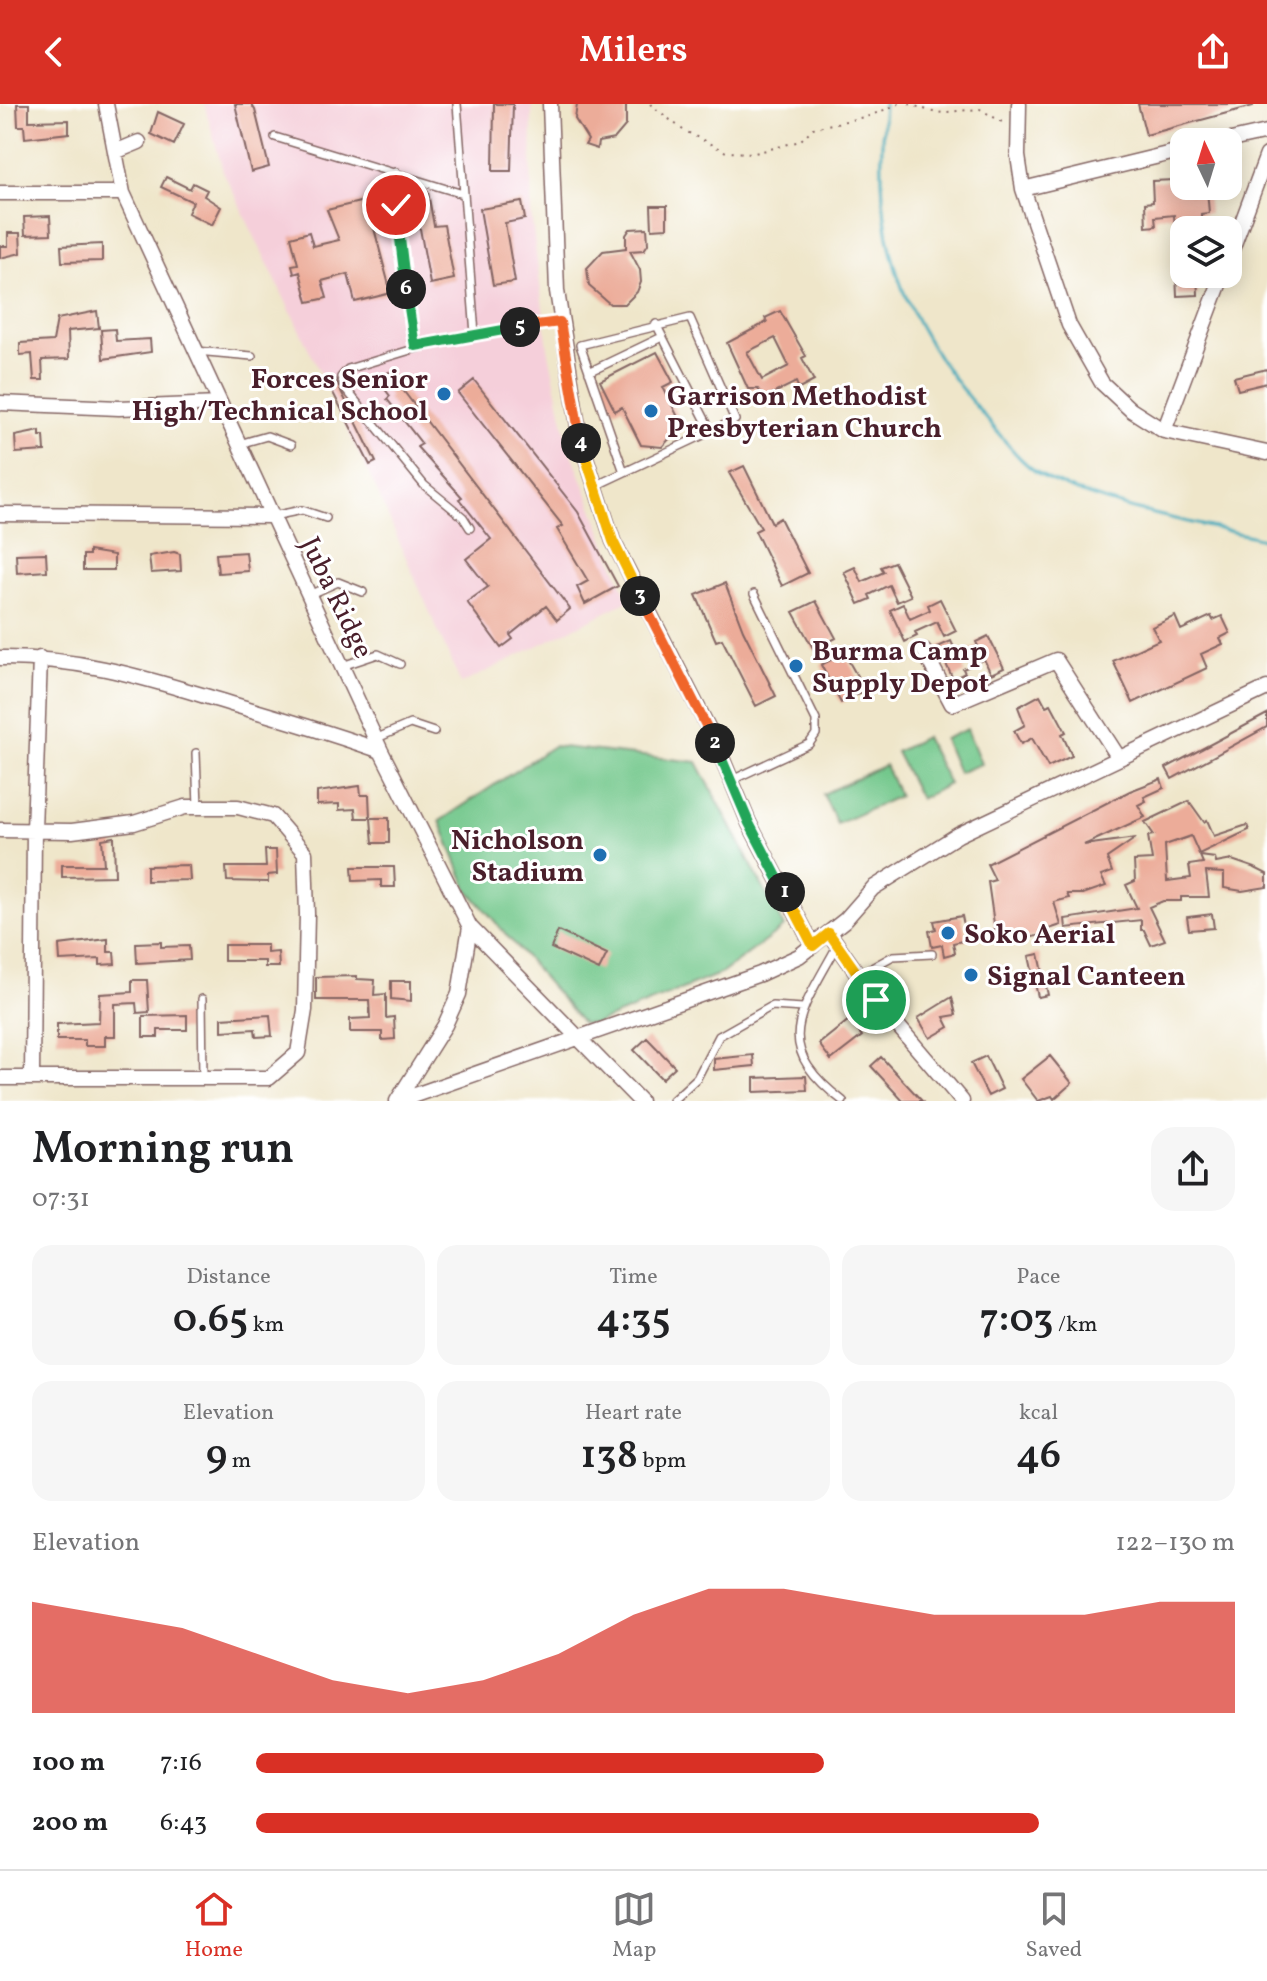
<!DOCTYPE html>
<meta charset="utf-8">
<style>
:root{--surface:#fff;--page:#f6f6f6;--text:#202124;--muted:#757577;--line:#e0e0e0;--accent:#d93025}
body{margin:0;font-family:Vollkorn,serif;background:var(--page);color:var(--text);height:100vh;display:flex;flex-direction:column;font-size:30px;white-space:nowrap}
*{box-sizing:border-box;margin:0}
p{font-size:26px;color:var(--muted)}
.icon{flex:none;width:44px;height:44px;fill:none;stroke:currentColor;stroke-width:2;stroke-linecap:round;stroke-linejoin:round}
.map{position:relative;height:997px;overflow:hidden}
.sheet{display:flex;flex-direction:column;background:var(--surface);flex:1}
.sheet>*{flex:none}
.needle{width:52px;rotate:356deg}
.controls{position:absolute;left:1170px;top:24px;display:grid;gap:16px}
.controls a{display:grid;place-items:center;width:72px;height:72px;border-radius:16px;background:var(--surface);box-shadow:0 4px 20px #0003;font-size:40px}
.pin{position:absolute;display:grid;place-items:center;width:68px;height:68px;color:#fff;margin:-34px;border:4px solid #fff;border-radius:50%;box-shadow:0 2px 8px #0007}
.km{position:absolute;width:40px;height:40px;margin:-20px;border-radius:50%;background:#222;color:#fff;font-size:22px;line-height:40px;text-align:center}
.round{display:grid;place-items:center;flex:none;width:84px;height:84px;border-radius:24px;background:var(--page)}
.head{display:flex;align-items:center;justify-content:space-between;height:136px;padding:0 32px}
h1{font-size:44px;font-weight:600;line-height:60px}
.metrics{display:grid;grid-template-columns:repeat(3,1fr);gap:12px;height:136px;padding:8px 32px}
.metrics div{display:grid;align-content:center;border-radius:20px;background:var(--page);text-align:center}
.metrics b{font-size:40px;font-weight:600}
.metrics small{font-size:22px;font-weight:400}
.metrics p{font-size:22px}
.chart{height:224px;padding:16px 32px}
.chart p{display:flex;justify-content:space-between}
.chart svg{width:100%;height:144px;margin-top:8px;fill:var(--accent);opacity:.7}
ul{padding:0 32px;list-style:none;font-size:26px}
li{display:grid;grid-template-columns:128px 96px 1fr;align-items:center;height:60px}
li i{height:20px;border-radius:10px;background:var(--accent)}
header{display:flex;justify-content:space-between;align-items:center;height:104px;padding:0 32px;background:var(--accent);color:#fff;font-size:36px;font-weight:600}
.menu{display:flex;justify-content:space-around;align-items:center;height:112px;border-top:2px solid var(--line);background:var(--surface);font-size:22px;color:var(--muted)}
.menu a{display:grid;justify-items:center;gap:4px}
.menu .current{color:var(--accent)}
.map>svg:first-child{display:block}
</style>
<header><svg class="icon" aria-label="back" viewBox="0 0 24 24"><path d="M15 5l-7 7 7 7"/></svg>Milers<svg class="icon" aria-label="share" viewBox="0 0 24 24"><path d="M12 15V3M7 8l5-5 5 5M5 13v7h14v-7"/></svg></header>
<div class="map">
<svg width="1267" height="997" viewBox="0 0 1267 997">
<rect width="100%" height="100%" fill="#fff"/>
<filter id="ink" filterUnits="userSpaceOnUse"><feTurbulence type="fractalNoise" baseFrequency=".0125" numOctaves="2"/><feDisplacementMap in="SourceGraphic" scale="16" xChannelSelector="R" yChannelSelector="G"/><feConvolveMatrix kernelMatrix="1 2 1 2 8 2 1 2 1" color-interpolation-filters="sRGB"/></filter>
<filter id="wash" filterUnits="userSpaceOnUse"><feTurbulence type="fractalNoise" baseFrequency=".006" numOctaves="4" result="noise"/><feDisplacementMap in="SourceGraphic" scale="32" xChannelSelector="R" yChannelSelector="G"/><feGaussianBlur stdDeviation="1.8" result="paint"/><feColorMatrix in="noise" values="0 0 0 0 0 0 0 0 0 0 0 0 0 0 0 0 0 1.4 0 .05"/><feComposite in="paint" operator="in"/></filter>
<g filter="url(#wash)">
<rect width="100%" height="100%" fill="#efe6ca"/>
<path fill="#f5cfda" d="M204 0H532L531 109 548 244 567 336 628 497 461 580 377 387 223 67Z"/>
<path fill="#73c88c" stroke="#5e745c" stroke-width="2" d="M967 625 981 660 958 669 944 635Z
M925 633 949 680 920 695 896 648Z
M553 642 697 658 784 823 722 869 595 920 582 919 468 786 440 717Z
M885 661 899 692 837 720 823 690Z"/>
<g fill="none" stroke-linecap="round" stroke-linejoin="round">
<path stroke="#3ba9bb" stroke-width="3" d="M884 0C874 137 895 209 985 313 1004 335 1022 363 1050 376 1118 407 1195 418 1267 436"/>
</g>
<g id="blocks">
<path fill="#ecac99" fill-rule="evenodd" d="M17 0H29V17L69 16V29L25 34 24 22H18Z
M235 0H251L255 6 269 63 251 68Z
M494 0H513L511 67H493Z
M577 0H626V21L614 35 598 38 597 45 585 41 588 36 575 15Z
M1138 0H1253V2L1146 31Z
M158 8 184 20 174 41 151 30Z
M166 73 190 85 193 79 207 86 204 92 221 103 212 121 188 109 193 98 161 83Z
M1175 76 1179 85 1207 86 1209 109 1201 110V126L1175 127 1174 111 1155 113 1156 122 1146 123 1145 99 1153 98 1152 77Z
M428 88 434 122 444 121 454 175 430 180 414 91Z
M372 95 376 108 370 109 391 189 355 198 348 170 322 177 327 194 308 198 300 168 294 170 292 161 298 160 291 133 309 128 313 142 339 136 327 106Z
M522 98 525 115 505 119 515 178 493 181 480 105Z
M651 102H667V124L652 125Z
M50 112 51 130 25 131 24 113Z
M647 124 648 140 644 146 630 147 640 166 641 178 637 188 625 200H610L589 182 587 164 603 147 626 144V131L630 125Z
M8 129H20L21 149 0 154V142H8Z
M102 140V157L62 158 61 142Z
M1176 170H1197L1198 191 1177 192Z
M97 207 99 224 68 227 69 255 42 256 43 276H34L32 250 20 251V239L53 237 57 215Z
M780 207 806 252 802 254 814 277 799 285 796 278 764 294 758 285H748L727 239 767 218 765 214ZM775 234 789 262 762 276 747 248Z
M115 225 116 237 150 235 151 248 103 255 101 226Z
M657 248 673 278 663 283 682 321 662 343 641 341 622 303 615 307 600 277Z
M1267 265V279L1238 286 1234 273Z
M389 268 570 505 557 516 546 502 510 531 513 535 501 544 467 498 488 483 466 455 491 435 459 395 462 393 417 343 422 340 387 295 390 292 378 276Z
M335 275 376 358 370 361 328 279Z
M474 276 578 408 618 482 585 500 577 483 588 477 557 425 563 422 458 289Z
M40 327V332H44L45 347 16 349 15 332Z
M744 362 772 419 780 414 808 469 782 482 755 427 761 424 729 369Z
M89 447 114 451V466H83V451H89Z
M174 448 180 450 181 467 151 469 149 452Z
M246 448 248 467 218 469 216 450Z
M46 449 47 467 17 469 16 450Z
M894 458 911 492 897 498 889 481 869 491 871 495 859 500 844 468 855 463 862 478 884 468 881 463Z
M725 479 743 526 776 592 756 602 722 535 716 537 696 491Z
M940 495 956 527 944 533 937 518 915 528 917 532 905 538 890 506 903 500 910 515 930 506 928 501Z
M816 497 836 534 814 546 793 508Z
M1175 512 1181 526 1211 512 1213 516 1222 512 1230 529 1220 534 1223 540 1201 550 1207 564 1133 599 1113 557 1159 536 1152 523Z
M988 532 1004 564 991 570 984 555 963 565 965 569 953 575 938 543 951 537 958 552 978 542 976 538Z
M844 549 865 586 841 599 821 561Z
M1040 591 1046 602 1051 600 1066 628 1062 630 1072 652 1048 663 1032 634 1021 640 1014 627 1025 621 1018 603Z
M1267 610V623L1172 675 1166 664Z
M1161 675 1164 684 1144 693 1146 697 1138 701 1145 713 1084 741 1136 734 1107 754 1112 768 1101 772 1106 782 1083 790H1067L1069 794 1054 798 1061 821 1046 826V830L997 841 988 778 995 776 987 760 1130 687Z
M360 682 361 691H369L370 714H356L355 705 339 706V700L317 701V688Z
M1189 697 1204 718 1207 716 1214 732 1247 721 1249 726 1199 750 1191 732 1165 741 1167 777 1191 774 1189 761 1203 759 1200 752 1215 754 1216 759 1232 756 1255 764 1267 770V783L1242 787 1224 784V769L1206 768 1209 793H1181V797H1163L1149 803 1165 836 1151 841 1144 826H1141V816L1066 824 1065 815 1137 804 1126 781 1135 777 1134 757 1152 756 1148 732 1154 731 1145 718Z
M371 714H389V739H373Z
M114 733 115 772 62 773V761H104L102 735Z
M265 746H276L277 770 268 771V778L227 777 226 763H266Z
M189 761 190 776 147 777V762Z
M352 763H394L395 783H381V776L353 777Z
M1212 810 1214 824 1189 826 1187 813Z
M962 812 967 836 953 839 955 849 944 852 942 841 932 843 929 827 936 825 934 817Z
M558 827 607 850 599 866 551 844Z
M108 835V848H114L115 860 100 861V855L60 857 59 841Z
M161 838V843L189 842 190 856 137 859 136 839Z
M224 841H267V849L278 848 279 863H265V857H224Z
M1039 850 1048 891 1038 893 1029 852Z
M357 872V875L375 876 374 891 386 890V914L394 913 395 935 382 936V928H350V915L370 914 369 896H316V873Z
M132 876H147L149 908 137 909 136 899 115 900V932H105V942H85V936H57V920L99 918 100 890 132 888Z
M391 877H411V897L391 895Z
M952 893 956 911 944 913 949 923 930 934 918 914Z
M187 911V926H158V933H143V912Z
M270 911 272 932 256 933 255 925 222 927V914Z
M849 916 862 932 831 956 819 940Z
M647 934 675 963 662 975 634 946Z
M753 951 754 962 714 966V955Z
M986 952 1002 985 988 992 971 959Z
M1050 952 1072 979 1054 995 1052 992 1038 997 1021 975Z
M881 953 922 997H903L871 962Z
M806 972 807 986 754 988V974Z"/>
</g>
</g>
<g filter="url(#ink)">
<use href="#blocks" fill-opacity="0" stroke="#846563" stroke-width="2"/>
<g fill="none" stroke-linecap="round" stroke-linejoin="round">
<g stroke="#846563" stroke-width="10">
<path id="service" d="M457 0 475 230
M275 33 463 90
M396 68V101L415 242
M656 220 711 327
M196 247 252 252
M589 268 662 233
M239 340 267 332 291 341
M595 382C642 360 688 338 735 316L690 214 580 241 624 368
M273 412 302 406 326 414
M470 424 463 413 424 381 345 284 341 273 348 265 450 234 560 218
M309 491 338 478 363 488
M342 562 378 550 400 560
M375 635 410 620 434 628
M196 649 198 702
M732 676 809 640 816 630V616L754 490
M837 842C801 909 769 941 843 997
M859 871 893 852 932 850
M202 895 203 974
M672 997 697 974 719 932 772 902 803 904"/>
</g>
<g stroke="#846563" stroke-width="17">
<path id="minor" d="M106 0 123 89 381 647 470 823 459 890 445 921 397 997
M550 0 557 187 580 335 613 437 715 637 749 719 813 842
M1019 0 1018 52 1023 85 1069 221 1102 279 1131 306 1164 327 1267 349
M1222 38 1267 28
M115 48 139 38
M1023 85 1184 46
M0 89H123
M1228 156 1267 51
M0 299 119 304 219 300
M1164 327 1223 170
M0 410 270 412
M924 547 952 600 1056 556 1119 654
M0 554C73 553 136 571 205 592 264 610 323 626 381 647
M0 726 72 727 134 719 185 703H238L273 712 305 749 307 810 305 906 298 949 269 974H0
M470 823 640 997
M829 829 876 896 962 997
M32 974 34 726 40 554
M398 997 760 870 799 852 845 816 873 784 958 731 1267 584"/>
</g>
<path stroke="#846563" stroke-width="2" stroke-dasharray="2 6" stroke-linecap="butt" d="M650 0 683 26 726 48 755 49 800 37 813 24 869 12 899 0
M909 0 936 9 980 5 1007 21"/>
<use href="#service" stroke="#fff" stroke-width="7"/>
<use href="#minor" stroke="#fff" stroke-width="14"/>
</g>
</g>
<g fill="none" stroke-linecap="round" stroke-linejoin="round" filter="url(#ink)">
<g stroke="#fff" stroke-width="16">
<path id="split-1" d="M785 788 813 842 829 829 876 896"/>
</g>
<g stroke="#fff" stroke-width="16">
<path id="split-2" d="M715 639 749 719 785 788"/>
</g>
<g stroke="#fff" stroke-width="16">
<path id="split-3" d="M640 492 715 639"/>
</g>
<g stroke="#fff" stroke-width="16">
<path id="split-4" d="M581 339 613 437 640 492"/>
</g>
<g stroke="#fff" stroke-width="16">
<path id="split-5" d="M520 223 560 218 581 339"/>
</g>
<g stroke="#fff" stroke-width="16">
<path id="split-6" d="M406 185 415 242 520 223"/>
</g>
<g stroke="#fff" stroke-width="16">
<path id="split-7" d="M396 101 406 185"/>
</g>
<use href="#split-1" stroke="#f5b400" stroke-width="10"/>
<use href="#split-2" stroke="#22a559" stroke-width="10"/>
<use href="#split-3" stroke="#f0652b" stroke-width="10"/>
<use href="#split-4" stroke="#f5b400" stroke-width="10"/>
<use href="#split-5" stroke="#f0652b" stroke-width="10"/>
<use href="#split-6" stroke="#22a559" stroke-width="10"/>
<use href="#split-7" stroke="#22a559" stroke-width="10"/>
</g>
<g fill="#1f6fb2" stroke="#fff" stroke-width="3">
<circle cx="444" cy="290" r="8"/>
<circle cx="651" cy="307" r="8"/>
<circle cx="796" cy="562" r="8"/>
<circle cx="600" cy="751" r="8"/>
<circle cx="948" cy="829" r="8"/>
<circle cx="971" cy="871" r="8"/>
</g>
<g text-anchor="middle" stroke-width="6" stroke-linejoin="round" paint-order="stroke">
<g font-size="28" font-weight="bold" fill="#4a1f2b" stroke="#fff" text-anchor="start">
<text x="428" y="284" text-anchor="end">Forces Senior<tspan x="428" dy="32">High/Technical School</tspan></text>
<text x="667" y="301">Garrison Methodist<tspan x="667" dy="32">Presbyterian Church</tspan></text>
<text x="812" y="556">Burma Camp<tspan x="812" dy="32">Supply Depot</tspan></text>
<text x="584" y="745" text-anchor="end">Nicholson<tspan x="584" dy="32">Stadium</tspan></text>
<text x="964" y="839">Soko Aerial</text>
<text x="987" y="881">Signal Canteen</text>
</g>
<g font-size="28" fill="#4a1f2b" stroke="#fff">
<text transform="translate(338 493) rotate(64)" y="10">Juba Ridge</text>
</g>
</g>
</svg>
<div class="controls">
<a><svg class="needle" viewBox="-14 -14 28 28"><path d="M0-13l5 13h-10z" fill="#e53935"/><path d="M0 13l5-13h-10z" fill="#757577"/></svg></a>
<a><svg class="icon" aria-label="layers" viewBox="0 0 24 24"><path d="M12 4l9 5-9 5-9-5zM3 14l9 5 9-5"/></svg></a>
</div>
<div class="pin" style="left:876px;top:896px;background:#1e9e55"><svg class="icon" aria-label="arrive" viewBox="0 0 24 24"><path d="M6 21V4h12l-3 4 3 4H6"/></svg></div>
<div class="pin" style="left:396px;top:101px;background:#d93025"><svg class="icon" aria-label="check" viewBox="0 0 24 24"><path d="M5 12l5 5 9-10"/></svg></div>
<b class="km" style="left:785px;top:788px">1</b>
<b class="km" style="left:715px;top:639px">2</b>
<b class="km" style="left:640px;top:492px">3</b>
<b class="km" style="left:581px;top:339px">4</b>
<b class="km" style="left:520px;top:223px">5</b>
<b class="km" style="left:406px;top:185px">6</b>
</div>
<section class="sheet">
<div class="head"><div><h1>Morning run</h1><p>07:31</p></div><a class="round"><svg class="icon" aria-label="share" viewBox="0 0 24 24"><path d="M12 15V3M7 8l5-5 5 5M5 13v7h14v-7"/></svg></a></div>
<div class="metrics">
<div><p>Distance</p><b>0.65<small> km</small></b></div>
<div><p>Time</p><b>4:35</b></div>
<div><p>Pace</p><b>7:03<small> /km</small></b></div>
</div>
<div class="metrics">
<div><p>Elevation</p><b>9<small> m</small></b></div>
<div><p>Heart rate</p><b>138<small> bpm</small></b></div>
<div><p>kcal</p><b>46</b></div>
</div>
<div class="chart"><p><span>Elevation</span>122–130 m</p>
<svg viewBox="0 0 160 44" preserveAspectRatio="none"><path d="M0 44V10L10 14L20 18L30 26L40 34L50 38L60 34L70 26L80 14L90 6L100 6L110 10L120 14L130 14L140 14L150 10L160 10V44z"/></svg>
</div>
<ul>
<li><b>100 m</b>7:16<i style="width:58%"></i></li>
<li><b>200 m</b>6:43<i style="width:80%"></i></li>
</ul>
</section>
<nav class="menu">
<a class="current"><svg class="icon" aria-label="home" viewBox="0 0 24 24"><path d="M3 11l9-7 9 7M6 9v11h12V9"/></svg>Home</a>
<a><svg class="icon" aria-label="map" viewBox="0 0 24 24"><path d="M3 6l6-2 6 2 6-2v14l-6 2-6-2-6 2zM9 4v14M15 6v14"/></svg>Map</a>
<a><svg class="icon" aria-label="saved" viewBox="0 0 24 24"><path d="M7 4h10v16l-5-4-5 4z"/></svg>Saved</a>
</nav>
